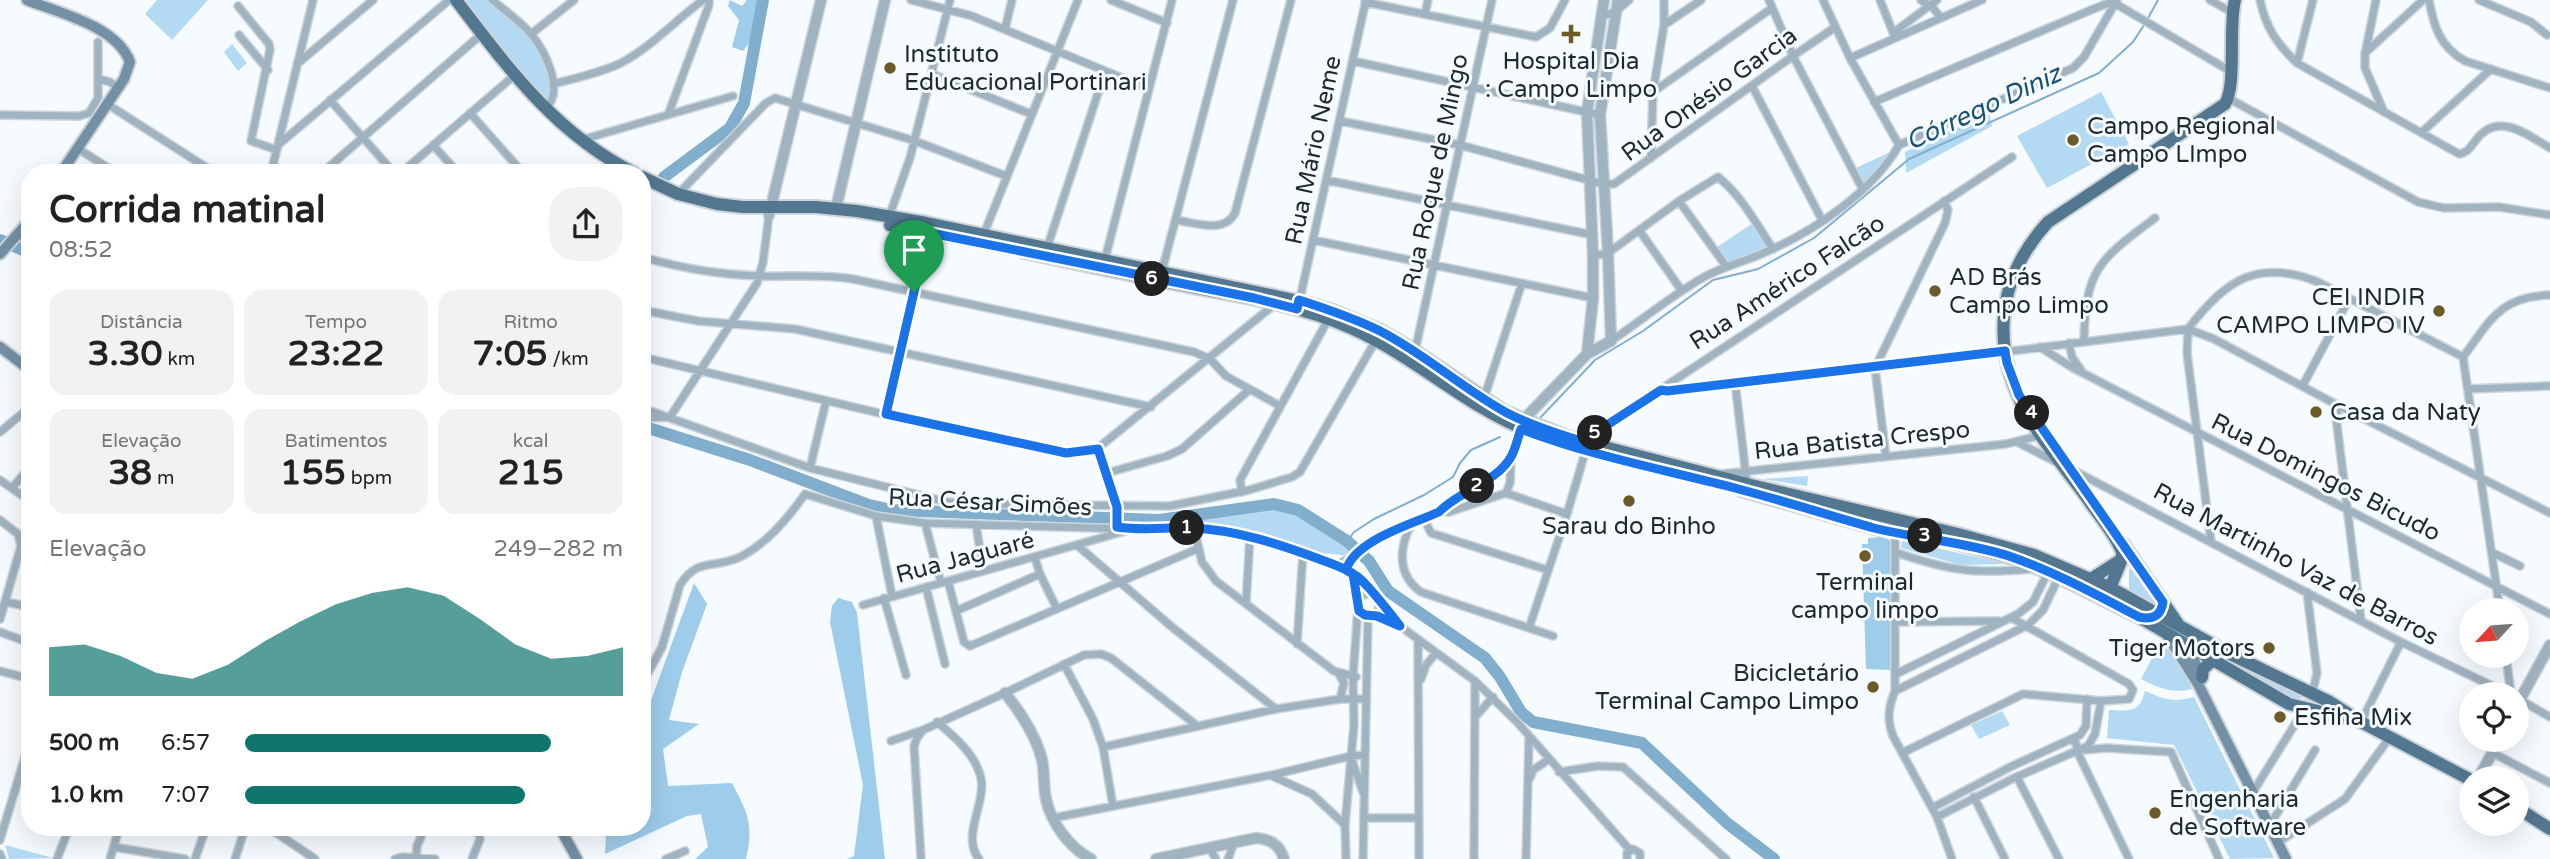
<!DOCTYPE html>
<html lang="pt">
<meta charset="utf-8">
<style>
:root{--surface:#fff;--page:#f2f2f2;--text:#222;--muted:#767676;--accent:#0f766e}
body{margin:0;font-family:"Varela Round",sans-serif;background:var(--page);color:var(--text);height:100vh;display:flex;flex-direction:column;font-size:26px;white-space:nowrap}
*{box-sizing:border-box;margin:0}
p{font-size:23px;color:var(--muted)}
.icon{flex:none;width:38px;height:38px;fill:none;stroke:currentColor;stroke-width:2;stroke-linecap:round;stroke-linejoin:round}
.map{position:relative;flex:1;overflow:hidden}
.details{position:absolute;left:21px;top:164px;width:630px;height:672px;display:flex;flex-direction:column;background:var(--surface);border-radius:28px;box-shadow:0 7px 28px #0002}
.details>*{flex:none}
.needle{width:46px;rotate:244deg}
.fabs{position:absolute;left:2459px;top:598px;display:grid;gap:14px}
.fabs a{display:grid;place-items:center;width:70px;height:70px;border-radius:50%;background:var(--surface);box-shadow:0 7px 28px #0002;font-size:35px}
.pin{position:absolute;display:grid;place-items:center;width:60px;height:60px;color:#fff;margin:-72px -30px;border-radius:50% 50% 50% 0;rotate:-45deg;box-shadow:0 0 7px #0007}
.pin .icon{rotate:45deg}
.km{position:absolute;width:35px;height:35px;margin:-18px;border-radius:50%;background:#222;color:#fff;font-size:19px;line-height:35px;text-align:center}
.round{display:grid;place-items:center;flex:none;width:74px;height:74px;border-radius:28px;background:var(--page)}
.overview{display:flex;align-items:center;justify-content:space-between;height:119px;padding:0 28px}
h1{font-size:38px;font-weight:700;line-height:52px}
.metrics{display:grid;grid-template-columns:repeat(3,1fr);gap:10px;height:119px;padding:7px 28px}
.metrics div{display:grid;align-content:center;border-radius:18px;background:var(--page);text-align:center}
.metrics b{font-size:35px;font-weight:700}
.metrics small{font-size:19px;font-weight:400}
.metrics p{font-size:19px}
.chart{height:196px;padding:14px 28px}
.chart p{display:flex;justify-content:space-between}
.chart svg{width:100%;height:126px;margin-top:7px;fill:var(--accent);opacity:.7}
ul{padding:0 28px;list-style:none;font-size:23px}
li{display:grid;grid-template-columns:112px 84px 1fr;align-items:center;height:52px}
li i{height:18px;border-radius:9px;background:var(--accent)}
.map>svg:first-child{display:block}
</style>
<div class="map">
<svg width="2550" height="859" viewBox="0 0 2550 859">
<rect width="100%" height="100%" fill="#f5fbff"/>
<path fill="#b3d9f3" d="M157 0H208L172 40 145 14Z
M457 0H492L541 50 553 84 547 108Z
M232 44 247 63 238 71 224 52Z
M2101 92 2129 144 2047 188 2017 136Z
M1989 112 1992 126 1906 173 1905 152Z
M1890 152 1865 188 1856 168Z
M1753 223 1769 250 1727 264 1717 247Z
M1808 476 1807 486 1762 479Z
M1235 509H1277L1307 516 1355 548 1351 556 1301 551 1267 535 1243 529 1178 522Z
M1902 540 2006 564 1961 565 1901 548Z
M2132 569 2160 607V609L2129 593V570Z
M2160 643 2177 658 2192 689C2172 694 2159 688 2141 679Z
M2207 648 2302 694 2299 704Z
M2145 691C2164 699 2172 703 2194 697L2274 858 2230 859 2174 745 2107 738 2109 710C2129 711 2140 713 2145 691Z
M2002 711 2010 725 1979 739 1971 725Z
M5 845 53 858 9 859Z"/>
<path fill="#9ecceb" d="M730 0 742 6 747 0H762L750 42 743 51 732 47 739 20 728 6Z
M1881 537 1890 540 1891 670 1866 669 1862 544H1868V538Z
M694 583 707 604 682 672 669 720 699 724 663 749 668 786 732 783C748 814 754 824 746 859H695L708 847 701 814 687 816 605 854 606 838 600 828H642V725Z
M838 598 852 602 857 613 885 859H847L854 856 863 785 830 622 832 606Z"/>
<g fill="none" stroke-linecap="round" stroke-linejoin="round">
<path stroke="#81aecc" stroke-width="2" d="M2147 20 2158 0
M1539 419 1595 360 1643 331 1713 280 1758 269 1814 238 1909 159 2099 73 2133 42 2144 25
M1347 541 1354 532 1374 519 1424 495 1453 477 1460 463 1471 450 1500 437"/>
<path stroke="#81aecc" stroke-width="12" d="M664 177 730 128 744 103 763 0
M0 240 30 253
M642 426 750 460 869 505 892 510 1159 520 1274 504 1298 510 1347 541 1369 561 1388 591 1485 658 1500 677 1521 712 1533 722 1642 743 1727 823 1774 859"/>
<g stroke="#ced5da" stroke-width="10">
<path id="minor" d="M492 0C504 10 519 20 530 33 544 49 566 91 545 109
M911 0 972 16 1149 89
M1111 0 1167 23
M1769 0 1793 56 1863 190
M1823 0 1850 58 1899 145
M1880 0 1894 35
M1921 0 1933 8 1941 18
M2210 0 2233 13
M2260 0C2266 28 2277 44 2297 63L2459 154C2468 153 2470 147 2476 140 2498 111 2526 134 2550 148
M2376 0 2365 54V68L2384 112
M2429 0C2434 27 2440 47 2465 61L2550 88
M2479 0 2531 22 2547 35
M1365 2 1536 37 1550 28 1565 0
M2116 4 2230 71
M238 6 269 44 270 50 251 141 277 150
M1425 14 1428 0
M1603 16 1615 12 1629 0
M1664 25 1701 0
M1005 29 1012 0
M1893 33 1937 0
M531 34 574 0
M239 35 268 70
M2365 53 2423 0
M1850 58 1982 0
M1353 61 1600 115
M2297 63 2313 0
M297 64 373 0
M932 74 1031 114
M99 79 110 82 118 88
M553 84C576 78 600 73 621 63 651 47 676 20 703 0
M1752 86 1822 220
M1653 92 1772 8
M2228 98 2418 202 2444 208 2499 207 2550 215
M330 100 394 173
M1874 102 2091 10 2111 2 2116 4
M107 104 215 173
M470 113 523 173
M0 115 79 116 89 113 98 98V42
M668 115 709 5V0
M1340 121 1460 145 1603 184H1614L1793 56 1834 28
M2422 132 2491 69
M581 140 733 96
M278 145 448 1
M433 145 458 173
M77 148 116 173
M1651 158 1653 92 1664 25V0
M271 173 313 0
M322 173 476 39
M401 173 509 80
M1326 180 1593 235
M678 194 766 103 775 98 915 141 1006 176
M1679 201 1726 266
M889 217 910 158 950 0
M1176 220C1196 223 1224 234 1235 213L1291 0
M1639 230 1682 291
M18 235 30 242
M983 236 1078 0
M1313 240 1593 298
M1046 251 1105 72
M1593 256 1608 253 1679 201 1718 177C1741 195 1757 225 1773 249
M642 257C680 268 721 275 761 276 792 277 822 274 853 279L1194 352 1210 359 1226 376 1280 406
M1105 259 1172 0
M1162 271 1233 0
M1299 303 1366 0
M642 310 698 321 795 329 1151 407
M2188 329C2225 280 2258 258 2318 282L2463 357
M2188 329 2187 353 2211 541
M1611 341C1642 320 1671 296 1704 277 1724 266 1747 261 1768 251 1816 230 1873 191 1899 145L2073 68 2084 57 2117 0
M2084 342C2085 269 2099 260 2155 218
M2069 343 2072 357 2081 370
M2040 347 2073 368 2550 614
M1415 351 1492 0
M642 357 879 413 1066 453 1098 448 1275 304
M2463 357 2500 611
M2463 357C2491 320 2499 297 2550 295
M1735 382 1747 484
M2303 385 2349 299
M2468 389 2550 386
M1661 390 1667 391 1875 368 2188 329 2214 339 2339 406 2550 513
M1484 398 1522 283
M2339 406 2336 417 2361 620
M642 408 810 468 947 502 973 504 1170 506 1249 490 1292 477 1300 472 1376 340
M886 414 927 230
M642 418 670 417 757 283 763 262 769 215
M0 432 30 407
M2017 442 2056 462
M1098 448 1117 507 1118 532
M1886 457 1875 368 1945 223 1948 210 1944 201
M2067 467 2401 642 2511 695
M810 468 826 401
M1107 473 1167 456 1182 449 1249 390
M1721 474 2006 444 2042 435
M0 480 30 501
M12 488 30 467
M1242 492 1240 480 1329 318
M1506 493 1510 483 1511 456 1522 429
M1506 493 1567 514
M1439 512H1449L1506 493
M876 516 892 596
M1428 517 1427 525 1431 533 1548 570
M0 520 18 534 21 546 0 619
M925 523 941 583
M976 524 983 570
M1411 525C1399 548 1397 575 1421 592L1553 636
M1194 528 1202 562 1216 581 1334 671 1356 677
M1895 531V691C1888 708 1887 719 1893 736L1937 817 1952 859
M1078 546 1172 627 1276 709
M1895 552C1949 571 1974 574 2031 569
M2493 553 2520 566
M1035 558 1040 574 1057 609
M1337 566 1371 542 1439 512C1461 490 1490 482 1511 456
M1353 574 1358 601
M948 581 964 642 970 646 1197 549
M926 587 945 664
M2307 592 2317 673 2312 694
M1357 605a11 11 0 1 1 22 0a11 11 0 1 1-22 0Z
M884 598 906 675
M1378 601 1400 626
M6 602 30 607
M1246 604 1250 536
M863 605 1129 530
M956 611 1040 574
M1372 615 1400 626 1475 681 1516 721 1630 850
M1895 622 1998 621
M1529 628 1567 514 1590 436 2012 157
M0 632 30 643
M1418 641 1419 859
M1297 644 1303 553
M2506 656 2511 694
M1064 664 1093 719 1103 747 1113 806
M0 671 30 679
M1339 674 1344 683 1340 699
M1896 674 2018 614 2033 602 2049 570
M1421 679 1426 665 1436 653
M642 684 662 647 680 585C698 556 715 570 742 556 767 543 789 517 805 494L876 516 925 523 1132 529 1194 528 1250 536 1277 544 1346 570 1360 579 1375 596
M1895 691 2028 625 2043 610 2060 574
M2517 698 2550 717
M1476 716 1493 697
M937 722C954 736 976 755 981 778 986 804 961 836 979 859
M2361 722 2401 642
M2071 739 2076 743 2077 751 2129 859
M891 741 923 730 1005 693 1084 655 1101 654 1111 658 1196 725
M1103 747 1276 709 1340 699H1366
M2085 750 2106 748 2171 752 2219 859
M1902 753 2023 694 2101 701 2129 699 2133 690 2129 684 2012 618
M2493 753 2550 783
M1352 760 1363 792
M1559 772 1598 766 1623 767 1726 859
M1272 776 1312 794 1345 825
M2017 777 2059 859
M1530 778 1533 770 1548 760
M2253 792 2305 708
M1974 797 2005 859
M1932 808 2010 767 2080 735 2086 726 2087 699
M1937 817 2014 778 2088 746 2095 734 2101 701
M1053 818 1272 775 1351 756 1365 755
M1364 818H1419
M2273 820 2315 750
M269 828 315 859
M68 829 119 831
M0 840 30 740
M2277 843 2345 799 2390 737
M114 847 185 859
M1210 849 1216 859
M0 854 2 859
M416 858 417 846 425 828
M57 859 69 828
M110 859 119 829
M195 859 206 828
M235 859 245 828
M395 859 402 857 435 859
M472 859 480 839 477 828
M666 859 685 851
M921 859 914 746 917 738 923 730
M1228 859 1234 843
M1346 859 1345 825 1354 725 1353 676 1358 608
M1363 859 1368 616
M1474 859 1475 681
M1526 859 1529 739
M1627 859V853L1633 849 1640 853V859"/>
</g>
<g stroke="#ced5da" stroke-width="13">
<path id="tertiary" d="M836 208 885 0
M769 215 821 0
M1587 354 1593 298V256L1587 112 1604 0
M1523 424 1529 414 1587 354 1611 341 1608 253 1600 115 1618 0
M1005 693C1021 713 1036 735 1042 760 1045 773 1043 786 1046 799 1051 823 1070 848 1091 859
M2516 707 2550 645
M2478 779 2499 740
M1156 859 1256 838C1271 839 1280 845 1284 859"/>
</g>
<g stroke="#ced5da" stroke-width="14">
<path id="secondary" d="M27 0C59 13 117 26 130 62L124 79 61 173
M0 254 30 220
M0 347 30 370
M2167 635 2198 684 2286 859
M2188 646 2202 679
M560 828 577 859"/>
</g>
<g stroke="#ced5da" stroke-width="16">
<path id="primary" d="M456 0C509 69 555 133 634 173
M642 177 678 194 717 204 743 207H816L857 211 927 223 1299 301 1333 311 1381 331 1415 351 1505 412 1570 438 1747 484 1958 534 2034 555 2111 588 2230 654 2330 702 2361 722 2471 780
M890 225 948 236
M1024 252C1083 265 1142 277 1202 289 1252 298 1304 307 1351 328 1415 356 1466 407 1531 432
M1741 490 1875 528 1945 540 2016 559 2059 577 2139 617 2289 704 2347 718
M2123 544 2178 624
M2091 579 2122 559
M2108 593 2122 559V552C2115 533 2098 515 2087 498 2069 473 2049 449 2033 424 1990 355 1993 282 2048 222L2225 104C2237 84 2228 28 2235 0
M2202 677 2203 669 2212 661
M2516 807 2550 829"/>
</g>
<use href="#minor" stroke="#a0b3c1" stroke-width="7"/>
<use href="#tertiary" stroke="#a0b3c1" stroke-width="10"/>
<use href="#secondary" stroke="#7490a4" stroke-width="10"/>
<use href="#primary" stroke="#547790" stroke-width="12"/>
</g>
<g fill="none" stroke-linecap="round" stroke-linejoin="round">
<g stroke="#fff" stroke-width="14">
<path id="route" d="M914 292 886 414 1066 453 1098 449 1117 507V527C1143 531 1168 527 1193 528 1236 530 1279 544 1319 559 1332 564 1346 568 1358 577 1370 587 1390 613 1400 626L1377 616 1365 615 1359 611 1353 574 1346 570C1355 540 1412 524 1439 512 1460 490 1497 483 1512 455 1516 447 1518 437 1521 429 1583 453 1647 466 1711 482 1766 495 1820 513 1874 528 1919 539 1965 542 2009 556 2055 572 2097 595 2139 617 2153 620 2161 616 2163 602L2019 395 2007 363 2005 351 1667 391 1661 390 1590 436 1588 443C1561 435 1532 426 1507 413 1463 389 1425 354 1380 331 1354 318 1327 309 1299 300L1297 309 1254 298 926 232 914 292"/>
</g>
<use href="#route" stroke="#1a73e8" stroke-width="9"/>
</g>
<g fill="#6c5b29" stroke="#f5fbff" stroke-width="2.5">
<path d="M1567.5 23.5h7v7h7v7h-7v7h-7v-7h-7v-7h7z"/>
<circle cx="890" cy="68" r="7"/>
<circle cx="2073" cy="140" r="7"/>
<circle cx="1935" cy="291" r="7"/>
<circle cx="2439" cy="311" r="7"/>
<circle cx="2316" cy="412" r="7"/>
<circle cx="1629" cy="501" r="7"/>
<circle cx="1865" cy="556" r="7"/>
<circle cx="2269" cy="648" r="7"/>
<circle cx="1873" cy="687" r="7"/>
<circle cx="2280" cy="717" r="7"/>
<circle cx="2155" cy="813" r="7"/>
</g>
<g text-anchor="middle" stroke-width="6" stroke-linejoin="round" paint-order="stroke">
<g font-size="24" fill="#1e282f" stroke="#f5fbff" text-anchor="start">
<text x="904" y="62">Instituto<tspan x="904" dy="28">Educacional Portinari</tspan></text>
<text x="1571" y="69" text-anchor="middle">Hospital Dia<tspan x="1571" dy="28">: Campo Limpo</tspan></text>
<text x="2087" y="134">Campo Regional<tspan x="2087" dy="28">Campo LImpo</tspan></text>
<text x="1949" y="285">AD Brás<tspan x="1949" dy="28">Campo Limpo</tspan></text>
<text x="2425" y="305" text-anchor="end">CEI INDIR<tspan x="2425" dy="28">CAMPO LIMPO IV</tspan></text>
<text x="2330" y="420">Casa da Naty</text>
<text x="1629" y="534" text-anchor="middle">Sarau do Binho</text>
<text x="1865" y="590" text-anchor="middle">Terminal<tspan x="1865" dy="28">campo limpo</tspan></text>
<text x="2255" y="656" text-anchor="end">Tiger Motors</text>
<text x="1859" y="681" text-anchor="end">Bicicletário<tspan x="1859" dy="28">Terminal Campo Limpo</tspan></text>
<text x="2294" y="725">Esfiha Mix</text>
<text x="2169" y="807">Engenharia<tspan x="2169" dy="28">de Software</tspan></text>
</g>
<g font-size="24" fill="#1e282f" stroke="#f5fbff">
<text transform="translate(1709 94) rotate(-36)" y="8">Rua Onésio Garcia</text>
<text transform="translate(1313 150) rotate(-78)" y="8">Rua Mário Neme</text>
<text transform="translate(1435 172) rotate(-78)" y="8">Rua Roque de Mingo</text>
<text transform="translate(1787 282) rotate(-33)" y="8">Rua Américo Falcão</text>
<text transform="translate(1862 440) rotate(-6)" y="8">Rua Batista Crespo</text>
<text transform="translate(2326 477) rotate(27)" y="8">Rua Domingos Bicudo</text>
<text transform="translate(990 502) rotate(3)" y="8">Rua César Simões</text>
<text transform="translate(965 557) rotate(-15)" y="8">Rua Jaguaré</text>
<text transform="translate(2296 564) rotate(28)" y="8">Rua Martinho Vaz de Barros</text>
</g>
<g font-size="26" font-style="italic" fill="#1c5171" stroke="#f5fbff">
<text transform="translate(1983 107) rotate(-25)" y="9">Córrego Diniz</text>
</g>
</g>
</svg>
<div class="fabs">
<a><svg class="needle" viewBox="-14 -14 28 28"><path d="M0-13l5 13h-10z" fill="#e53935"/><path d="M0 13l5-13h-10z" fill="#767676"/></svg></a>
<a><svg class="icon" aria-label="locate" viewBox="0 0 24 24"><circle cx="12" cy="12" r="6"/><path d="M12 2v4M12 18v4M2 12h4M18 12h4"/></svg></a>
<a><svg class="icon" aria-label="layers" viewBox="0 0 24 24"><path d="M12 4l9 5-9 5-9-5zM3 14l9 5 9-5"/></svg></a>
</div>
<div class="pin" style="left:914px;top:292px;background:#1e9e55"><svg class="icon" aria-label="arrive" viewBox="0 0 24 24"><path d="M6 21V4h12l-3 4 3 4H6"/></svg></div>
<b class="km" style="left:1187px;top:528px">1</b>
<b class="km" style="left:1477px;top:486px">2</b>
<b class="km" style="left:1925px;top:536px">3</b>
<b class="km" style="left:2032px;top:413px">4</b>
<b class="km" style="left:1595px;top:433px">5</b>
<b class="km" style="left:1152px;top:279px">6</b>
<section class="details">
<div class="overview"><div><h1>Corrida matinal</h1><p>08:52</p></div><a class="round"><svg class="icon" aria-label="share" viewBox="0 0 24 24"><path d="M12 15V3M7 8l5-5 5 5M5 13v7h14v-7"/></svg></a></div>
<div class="metrics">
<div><p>Distância</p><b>3.30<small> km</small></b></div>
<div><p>Tempo</p><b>23:22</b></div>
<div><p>Ritmo</p><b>7:05<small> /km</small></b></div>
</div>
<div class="metrics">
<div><p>Elevação</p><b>38<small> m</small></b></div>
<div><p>Batimentos</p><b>155<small> bpm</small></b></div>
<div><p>kcal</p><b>215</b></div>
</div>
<div class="chart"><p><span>Elevação</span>249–282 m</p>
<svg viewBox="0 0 160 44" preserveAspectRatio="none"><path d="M0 44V27L10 26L20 30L30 36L40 38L50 33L60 25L70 18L80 12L90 8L100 6L110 9L120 17L130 26L140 31L150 30L160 27V44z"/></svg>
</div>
<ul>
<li><b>500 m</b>6:57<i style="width:81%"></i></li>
<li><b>1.0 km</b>7:07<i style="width:74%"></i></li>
</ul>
</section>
</div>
